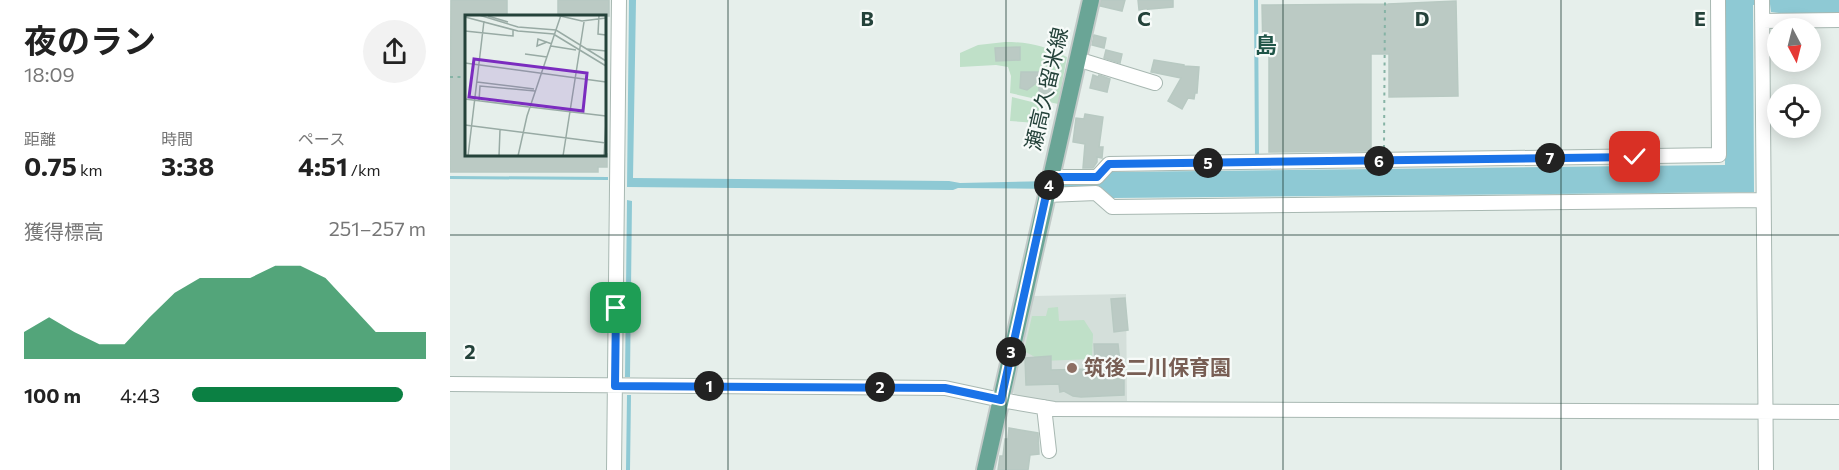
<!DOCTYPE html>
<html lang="ja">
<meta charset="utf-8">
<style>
:root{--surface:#fff;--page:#f2f2f2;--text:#222;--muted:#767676;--accent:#0b8043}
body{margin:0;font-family:Commissioner,"Noto Sans JP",sans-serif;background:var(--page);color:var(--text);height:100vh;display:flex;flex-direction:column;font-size:22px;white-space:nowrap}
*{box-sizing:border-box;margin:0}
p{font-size:20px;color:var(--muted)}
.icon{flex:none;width:33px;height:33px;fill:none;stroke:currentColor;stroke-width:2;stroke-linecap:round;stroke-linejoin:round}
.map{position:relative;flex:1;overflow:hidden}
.sheet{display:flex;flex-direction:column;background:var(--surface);width:450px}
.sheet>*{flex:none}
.needle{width:39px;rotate:173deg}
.fabs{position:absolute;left:1317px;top:18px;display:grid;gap:12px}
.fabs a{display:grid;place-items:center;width:54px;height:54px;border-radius:50%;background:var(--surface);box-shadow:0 3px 15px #0003;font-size:30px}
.pin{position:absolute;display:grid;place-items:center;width:51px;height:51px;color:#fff;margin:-26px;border-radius:12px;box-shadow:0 3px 9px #0006}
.km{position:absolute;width:30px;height:30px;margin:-15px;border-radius:50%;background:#222;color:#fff;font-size:16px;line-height:30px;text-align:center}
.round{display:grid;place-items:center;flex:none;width:63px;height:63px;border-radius:32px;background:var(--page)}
.summary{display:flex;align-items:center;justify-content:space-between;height:102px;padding:0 24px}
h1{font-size:33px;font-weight:700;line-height:45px}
.figures{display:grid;grid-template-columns:repeat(3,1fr);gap:9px;height:102px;padding:6px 24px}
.figures div{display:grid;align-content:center}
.figures b{font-size:26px;font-weight:700}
.figures small{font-size:16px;font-weight:400}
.figures p{font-size:16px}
.chart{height:168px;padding:12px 24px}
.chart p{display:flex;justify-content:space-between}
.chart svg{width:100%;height:108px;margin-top:6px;fill:var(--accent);opacity:.7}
ul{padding:0 24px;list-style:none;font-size:20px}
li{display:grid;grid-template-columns:96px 72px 1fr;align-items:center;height:45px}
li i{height:15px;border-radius:8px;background:var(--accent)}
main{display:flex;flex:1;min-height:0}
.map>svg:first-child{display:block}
</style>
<main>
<section class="sheet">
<div class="summary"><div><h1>夜のラン</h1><p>18:09</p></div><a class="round"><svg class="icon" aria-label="share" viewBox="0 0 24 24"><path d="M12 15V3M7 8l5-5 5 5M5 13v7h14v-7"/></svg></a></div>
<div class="figures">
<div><p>距離</p><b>0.75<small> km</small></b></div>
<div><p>時間</p><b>3:38</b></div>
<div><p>ペース</p><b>4:51<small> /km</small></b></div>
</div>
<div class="chart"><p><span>獲得標高</span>251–257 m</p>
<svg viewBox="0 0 160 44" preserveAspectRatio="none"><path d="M0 44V33L10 27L20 33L30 38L40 38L50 27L60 17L70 11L80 11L90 11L100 6L110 6L120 11L130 22L140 33L150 33L160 33V44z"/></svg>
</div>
<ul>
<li><b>100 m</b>4:43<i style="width:90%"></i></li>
</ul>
</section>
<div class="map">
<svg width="1389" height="470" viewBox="0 0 1389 470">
<rect width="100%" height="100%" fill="#e6efeb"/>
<path fill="#d4dfda" d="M676 294 677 401 612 403 565 395 562 391 584 296Z"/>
<path fill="#bfe0c8" d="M555 42C581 42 594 46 617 57L608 104 560 93 561 76 558 67 546 65 510 67V53L528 45Z
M562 97 590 104 586 123 560 121Z
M608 307 609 321 634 320 643 334 642 359 592 361 574 351 582 316H596L598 308Z"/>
<path fill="#8ec9d4" d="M179 0H186L183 178 499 181 510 183 652 180 662 172 1275 165V0H1389V13H1329L1321 12 1320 4 1303 5 1304 192 663 198 652 188C604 190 556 188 508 188L503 190 177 187Z
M0 176 158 177V180L0 179Z
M177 200 182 201 180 377H175Z
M177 395H181L180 470H176Z"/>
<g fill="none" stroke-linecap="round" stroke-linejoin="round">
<path stroke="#8ec9d4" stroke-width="4" d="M806 0 807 158"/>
</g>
<path fill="#bbcac4" stroke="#b8c9c2" stroke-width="1.5" d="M1 0H57V16H16V154H157V167H148V172H0Z
M108 0H159V16H108Z
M651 0H675L672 11 650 6Z
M688 0H723V7L689 10Z
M1006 1 1008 96 939 97V54H921V151L819 152V54H813L812 5 938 4Z
M644 35 656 38 654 48 642 45Z
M570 47V60L546 61 545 48Z
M656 50 672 54 670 63 654 58Z
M704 60 734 65V66L749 67 747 93H745L744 99 738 98 732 109 718 101 731 78 701 72Z
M571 72H594L601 73V78L608 80 604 95 589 93V81L577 90 570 88Z
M643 75 648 77 649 75 660 79 657 92 640 88Z
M635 114 653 117 649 147H653L652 158 647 157V162L643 168H633L635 144 623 142 626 118 634 119Z
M675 298 678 330 664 332 661 299Z
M644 344H668L671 372 674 373V395L631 397 623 396 614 391 610 392 609 384 576 385 575 358 601 356V370L640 369 639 364 645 363Z
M559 428 588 433 589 454 580 455 578 470H548L550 456H553L555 439H558Z"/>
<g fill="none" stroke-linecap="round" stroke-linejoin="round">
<g stroke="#a8b8b2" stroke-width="16">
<path id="minor" d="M1312 0 1316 470
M1312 21 1389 20
M627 59 705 83
M601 177H647L659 164 1269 155 1268 0
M597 195 646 193 662 207 1313 200
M0 384 495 388 551 400 604 409 1389 412
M594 407 599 451
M164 470 169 0"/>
</g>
<g stroke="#c2cac8" stroke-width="20">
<path id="major" d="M535 470 641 0"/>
</g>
<path stroke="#86b3a5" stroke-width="2" stroke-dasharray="3 4.5" stroke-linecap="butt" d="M0 77H16
M934 148 935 1"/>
<use href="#minor" stroke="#fff" stroke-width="14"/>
<use href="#major" stroke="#6aa596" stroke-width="16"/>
</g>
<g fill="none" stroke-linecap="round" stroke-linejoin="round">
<g stroke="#fff" stroke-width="12">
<path id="route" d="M166 308 165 386 495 388 551 400 600 177H647L659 164 1185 157"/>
</g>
<use href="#route" stroke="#1a73e8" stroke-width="8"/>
</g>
<path fill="none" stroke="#24423a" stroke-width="1.5" stroke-opacity="0.55" d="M278 0V470M556 0V470M833 0V470M1111 0V470M0 235H1389"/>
<circle fill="#8d6e63" stroke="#f7fbf9" stroke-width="2" cx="622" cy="368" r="6"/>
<g text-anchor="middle" stroke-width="4.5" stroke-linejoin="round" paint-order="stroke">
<g font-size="21" fill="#24423a" stroke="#f7fbf9">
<text transform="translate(597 89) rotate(-77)" y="7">瀬高久留米線</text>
</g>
<g font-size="21" font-weight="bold" fill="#785e54" stroke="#f7fbf9" text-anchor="start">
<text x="634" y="375">筑後二川保育園</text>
</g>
<g font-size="22" font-weight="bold" fill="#1f5548" stroke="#f7fbf9">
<text x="816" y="53">島</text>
</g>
</g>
<g transform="translate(15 15)">
<rect width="141" height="141" fill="#e6efeb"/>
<path fill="none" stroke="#98aaa4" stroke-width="1.5" d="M14 0 53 12 91 15 141 46M91 0 117 6 141 3M134 0 133 19 141 20M23 1 43 7M0 2 53 16 89 19M0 16 48 21V15M90 20 141 51M82 27 72 31 73 24 87 29M86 31 111 35M122 34 141 36M60 39 82 42M0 48 141 67M12 67 69 74M0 84 64 92M14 86 15 71 70 76M65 92 141 101M0 110 141 128M3 141 19 6M34 141 35 115M53 141 62 101 96 0M98 141 119 7M139 141 141 107"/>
<path fill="#7b2cbf" fill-opacity="0.15" stroke="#7b2cbf" stroke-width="3" d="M9 44 122 58 118 96 4 82Z"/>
<rect width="141" height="141" fill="none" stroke="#24423a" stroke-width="3"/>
</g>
<g font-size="20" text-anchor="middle" font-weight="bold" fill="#24423a" stroke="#f7fbf9" stroke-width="4.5" stroke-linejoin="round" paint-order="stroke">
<text x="417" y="26">B</text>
<text x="694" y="26">C</text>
<text x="972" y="26">D</text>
<text x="1250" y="26">E</text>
<text x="20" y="359">2</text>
</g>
</svg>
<div class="fabs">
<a><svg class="needle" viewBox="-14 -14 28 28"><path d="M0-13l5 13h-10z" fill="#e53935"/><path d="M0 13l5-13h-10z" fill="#767676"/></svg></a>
<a><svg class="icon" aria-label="locate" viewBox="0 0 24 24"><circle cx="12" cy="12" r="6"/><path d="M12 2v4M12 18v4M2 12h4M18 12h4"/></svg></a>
</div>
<div class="pin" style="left:166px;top:308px;background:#1e9e55"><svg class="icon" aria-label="arrive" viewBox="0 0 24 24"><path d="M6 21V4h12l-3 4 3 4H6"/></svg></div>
<div class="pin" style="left:1185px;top:157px;background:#d93025"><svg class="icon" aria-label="check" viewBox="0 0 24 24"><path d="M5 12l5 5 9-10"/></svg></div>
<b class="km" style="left:259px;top:386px">1</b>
<b class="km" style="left:430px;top:387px">2</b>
<b class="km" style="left:561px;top:352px">3</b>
<b class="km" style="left:599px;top:185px">4</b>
<b class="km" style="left:758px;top:163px">5</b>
<b class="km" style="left:929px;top:161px">6</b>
<b class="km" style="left:1100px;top:158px">7</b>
</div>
</main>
